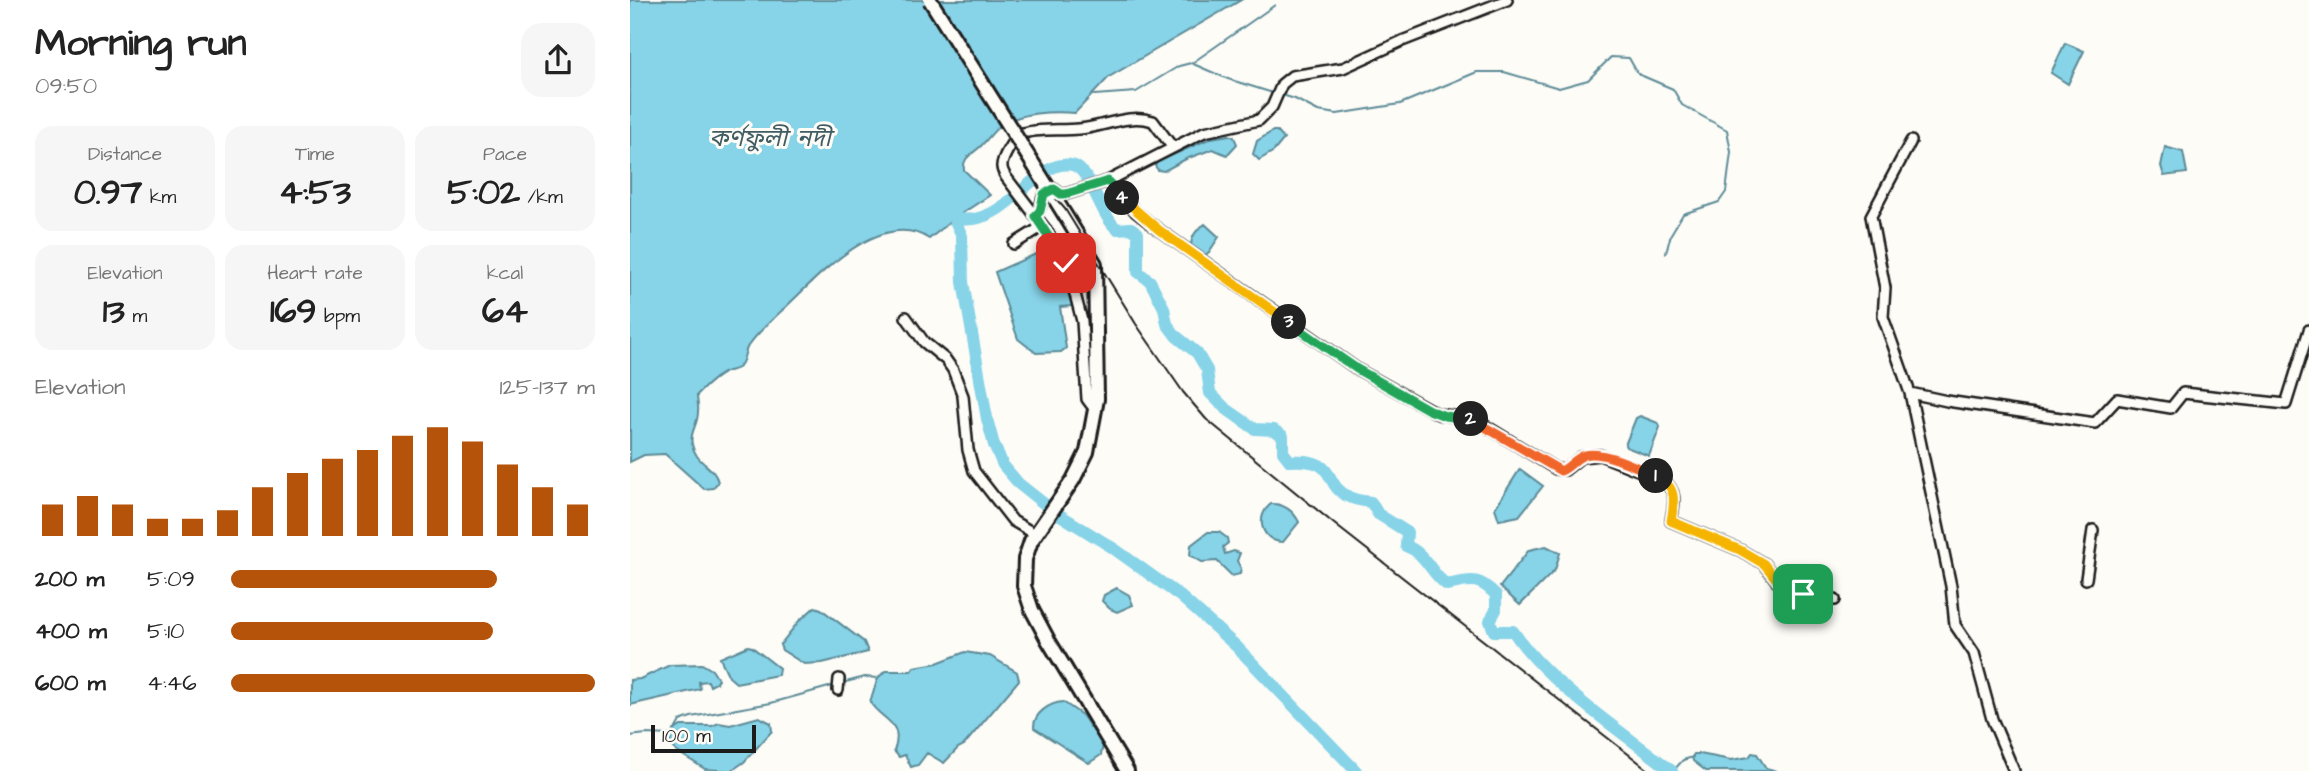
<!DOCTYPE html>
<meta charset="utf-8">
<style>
:root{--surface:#fff;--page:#f6f6f6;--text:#222;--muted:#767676;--accent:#b45309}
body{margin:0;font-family:"Architects Daughter","Noto Sans Bengali",sans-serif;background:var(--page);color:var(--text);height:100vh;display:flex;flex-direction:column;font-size:26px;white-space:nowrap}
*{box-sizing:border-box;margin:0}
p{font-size:23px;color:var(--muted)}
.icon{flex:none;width:38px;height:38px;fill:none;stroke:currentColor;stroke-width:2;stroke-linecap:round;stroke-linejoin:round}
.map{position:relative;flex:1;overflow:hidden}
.side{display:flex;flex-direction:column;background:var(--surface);width:630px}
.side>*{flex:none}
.scale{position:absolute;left:21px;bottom:18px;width:105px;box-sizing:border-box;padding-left:7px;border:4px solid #1c1c1c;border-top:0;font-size:19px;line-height:24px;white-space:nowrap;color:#1c1c1c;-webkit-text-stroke:5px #fdfcf7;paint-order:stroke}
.pin{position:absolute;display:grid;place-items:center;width:60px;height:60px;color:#fff;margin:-30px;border-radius:14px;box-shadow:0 4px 10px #0006}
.km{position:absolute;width:35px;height:35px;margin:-18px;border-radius:50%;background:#222;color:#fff;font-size:19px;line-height:35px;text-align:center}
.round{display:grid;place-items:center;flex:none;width:74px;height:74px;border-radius:21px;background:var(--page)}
.overview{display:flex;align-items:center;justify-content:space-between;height:119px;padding:0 35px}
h1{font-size:38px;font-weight:700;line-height:52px}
.figures{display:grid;grid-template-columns:repeat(3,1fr);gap:10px;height:119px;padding:7px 35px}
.figures div{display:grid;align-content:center;border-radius:18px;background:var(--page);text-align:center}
.figures b{font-size:35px;font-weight:700}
.figures small{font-size:19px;font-weight:400}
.figures p{font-size:19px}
.chart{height:196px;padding:14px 35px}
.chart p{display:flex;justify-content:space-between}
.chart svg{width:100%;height:126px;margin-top:7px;stroke:var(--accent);stroke-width:6}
ul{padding:0 35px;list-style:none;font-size:23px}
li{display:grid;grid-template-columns:112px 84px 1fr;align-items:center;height:52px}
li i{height:18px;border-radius:9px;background:var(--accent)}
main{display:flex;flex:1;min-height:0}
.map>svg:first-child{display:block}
</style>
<main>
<section class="side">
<div class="overview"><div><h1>Morning run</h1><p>09:50</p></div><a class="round"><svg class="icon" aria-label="share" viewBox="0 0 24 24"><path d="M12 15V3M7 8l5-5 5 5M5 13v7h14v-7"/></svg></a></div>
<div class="figures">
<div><p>Distance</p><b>0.97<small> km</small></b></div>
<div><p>Time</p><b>4:53</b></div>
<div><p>Pace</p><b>5:02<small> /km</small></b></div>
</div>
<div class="figures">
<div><p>Elevation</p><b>13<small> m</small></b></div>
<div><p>Heart rate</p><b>169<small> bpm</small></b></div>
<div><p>kcal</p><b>64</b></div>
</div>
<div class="chart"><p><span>Elevation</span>125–137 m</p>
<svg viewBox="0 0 160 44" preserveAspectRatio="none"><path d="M5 44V33M15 44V30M25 44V33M35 44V38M45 44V38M55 44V35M65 44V27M75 44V22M85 44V17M95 44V14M105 44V9M115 44V6M125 44V11M135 44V19M145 44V27M155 44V33"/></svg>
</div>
<ul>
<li><b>200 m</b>5:09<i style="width:73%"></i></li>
<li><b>400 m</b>5:10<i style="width:72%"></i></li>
<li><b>600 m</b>4:46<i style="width:100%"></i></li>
</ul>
</section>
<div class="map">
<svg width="1679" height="771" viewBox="0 0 1679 771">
<rect width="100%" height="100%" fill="#fdfcf7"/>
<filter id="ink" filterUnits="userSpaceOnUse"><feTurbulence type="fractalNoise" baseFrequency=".0143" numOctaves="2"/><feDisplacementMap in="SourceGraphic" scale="14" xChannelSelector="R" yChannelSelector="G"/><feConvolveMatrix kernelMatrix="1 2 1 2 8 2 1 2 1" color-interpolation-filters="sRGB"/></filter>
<g filter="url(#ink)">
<path fill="#87d3e7" stroke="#5c8a96" stroke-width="2" d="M0 0H611L479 77 445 113C423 111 389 112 370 126 363 131 358 139 351 146 343 154 332 157 334 170L360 195 325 218 299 239C254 208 193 271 163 300 148 315 130 329 118 346 114 352 115 360 110 366 107 370 101 370 96 372 85 376 75 387 67 395 67 401 69 407 68 412 68 429 54 435 67 456 75 467 85 469 88 482L83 488 74 489 35 454 14 455 0 462Z
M1435 43 1454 51 1438 84 1421 73Z
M643 131H647L654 139 644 151 629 160 623 154 627 141Z
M599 135 604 137 607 144 597 155 583 149 556 159 534 171 528 170 525 166 527 162 581 138Z
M1535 147 1553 152 1557 173 1534 176 1531 166Z
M575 224 589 237 579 252 574 256 561 246C561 236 567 229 575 224Z
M406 254C428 255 440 287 442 306L430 307 436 348 431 352 406 353 388 339 365 272Z
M1010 416 1028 423 1030 427 1019 456 996 447 995 445 1006 418Z
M890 469 913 486 889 516 869 520 865 508Z
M641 504C654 503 664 512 669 522L653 542C632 542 624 517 641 504Z
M578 532H589L597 538 598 543 593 547 595 554 604 551 610 553 607 561 611 568 610 574 602 576 587 561 572 562 560 555 561 545Z
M916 546 930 553 925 570 890 605 870 587 899 550Z
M487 588 499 595 503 605 487 612 480 609 472 601 474 595Z
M185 607 191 609 234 642 238 652 192 663 174 664 152 650 150 645 169 621Z
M118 646 122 647 149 668 148 675 106 683 99 677 90 658Z
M335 652 360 656 387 672 389 680 334 745 328 748 314 763 297 753 288 765 281 767 275 755 269 757 264 751C275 721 251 721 240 702L248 678 255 671H281L284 667 307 663Z
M72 664 82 670 88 679 86 683 80 686 78 681 69 682 70 689 0 705V680L10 679 40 665Z
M433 702 452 715 473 745 471 755 459 763 404 728C403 714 419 703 433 702Z
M129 717 141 723 142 731 114 762 101 771 75 769 46 751 40 742 43 731 51 726H82L89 723 100 725Z
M1122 753 1127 754 1136 768 1147 771H1076L1063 761 1062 757 1064 754H1070L1101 760 1119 757Z"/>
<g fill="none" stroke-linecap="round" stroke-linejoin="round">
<path stroke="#5c8a96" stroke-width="2" d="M562 63 645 5
M464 95 506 92 549 66 561 63 598 79 643 93
M652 95 665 99 688 111 707 114 770 104 847 72H874L929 88 958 80 981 57 999 58 1008 74 1043 89 1052 105 1097 130 1101 152 1096 192 1089 202 1053 214 1041 234 1036 253
M212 683 235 677 248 678
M46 728 50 721 61 717 141 703 206 685
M0 736 16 734 41 735
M1043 771 1053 760 1063 757"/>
<path stroke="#87d3e7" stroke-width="12" d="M322 214 332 236 333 282 357 419 364 445 373 465 389 484 422 510 483 548 550 596 606 646 726 771
M325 218C376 231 404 157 442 165 461 169 469 214 487 229L501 228 508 233V272L520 281 534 308 537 324 546 336 567 353 577 370 580 393 595 408 625 429 644 430 653 436V452L660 461C710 458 691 484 719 497 725 500 734 501 741 502L748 514 777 532 776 546C796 553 800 573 817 585 841 580 848 576 866 595V610L860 621 864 631H883C918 684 991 731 1042 771"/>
<g stroke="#1c1c1c" stroke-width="14">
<path id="minor" d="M1281 141 1241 216 1255 288 1253 317 1280 393 1321 586 1325 625 1344 653 1362 719 1384 771
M478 181 574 132 629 120 642 107 652 84 662 76 713 68 772 41 877 0
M405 216C416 204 406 196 424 189L431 194H436L478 181 506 212 529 230 727 369 808 414 837 418 854 425 926 469 935 470 951 457 970 455 1033 480C1048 492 1044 504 1041 521L1110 550 1134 564 1150 585 1173 594 1205 600
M384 244 413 226
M276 317 294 342 316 360 323 370 333 396 338 450 344 471 383 521 405 534
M1280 393 1317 401 1465 423 1487 399 1541 408 1553 393 1656 404 1679 330
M466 411 457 399 452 321 439 271 417 231 376 177C374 173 372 171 372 167 371 160 384 137 390 134 408 128 429 131 449 129 474 127 498 113 523 121L543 148
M1456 579 1463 530
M208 690 209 679"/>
</g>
<g stroke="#1c1c1c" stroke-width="18">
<path id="highway" d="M422 194 465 264 467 399 457 452 443 480 401 541 395 559 394 586 402 610 418 640 497 771"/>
</g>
<use href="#minor" stroke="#fdfcf7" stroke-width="9"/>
<use href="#highway" stroke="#fdfcf7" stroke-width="12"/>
<path stroke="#1c1c1c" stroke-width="2" d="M298 0 422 194 435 209 506 324 553 392 576 419 708 527 1020 771"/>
<g stroke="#1c1c1c" stroke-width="18" stroke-linecap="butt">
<path id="highway-bridge" d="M300 0 422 194"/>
</g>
<use href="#highway-bridge" stroke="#fdfcf7" stroke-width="12"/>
</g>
</g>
<g fill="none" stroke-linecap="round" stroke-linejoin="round" filter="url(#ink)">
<g stroke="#fff" stroke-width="14">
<path id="split-1" d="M1026 476C1047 486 1045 500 1041 521L1110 550 1134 564 1150 584 1173 594"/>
</g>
<g stroke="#fff" stroke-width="14">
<path id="split-2" d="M841 419 931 471C940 467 945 458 955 455 973 450 1009 468 1026 476"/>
</g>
<g stroke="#fff" stroke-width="14">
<path id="split-3" d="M659 322 727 369 799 410 815 416 841 419"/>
</g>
<g stroke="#fff" stroke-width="14">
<path id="split-4" d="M492 198 529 230 659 322"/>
</g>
<g stroke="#fff" stroke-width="14">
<path id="split-5" d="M436 263 405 216 410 211 414 194 424 189 431 194H436L478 181 492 198"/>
</g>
<use href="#split-1" stroke="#f5b400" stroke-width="9"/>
<use href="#split-2" stroke="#f0652b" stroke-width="9"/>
<use href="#split-3" stroke="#22a559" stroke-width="9"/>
<use href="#split-4" stroke="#f5b400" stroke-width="9"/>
<use href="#split-5" stroke="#22a559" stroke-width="9"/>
</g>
<g text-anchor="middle" stroke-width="6" stroke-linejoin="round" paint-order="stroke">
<g font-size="24" font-style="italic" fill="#415c63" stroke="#fdfcf7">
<text x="140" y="146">কর্ণফুলী নদী</text>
</g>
</g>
</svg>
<div class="scale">100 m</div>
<div class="pin" style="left:1173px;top:594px;background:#1e9e55"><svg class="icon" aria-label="arrive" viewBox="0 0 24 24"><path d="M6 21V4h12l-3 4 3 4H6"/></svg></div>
<div class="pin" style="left:436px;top:263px;background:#d93025"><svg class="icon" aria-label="check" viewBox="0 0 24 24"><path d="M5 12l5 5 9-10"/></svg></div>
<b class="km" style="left:1026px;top:476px">1</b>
<b class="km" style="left:841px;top:419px">2</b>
<b class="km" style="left:659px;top:322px">3</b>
<b class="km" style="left:492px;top:198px">4</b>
</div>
</main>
